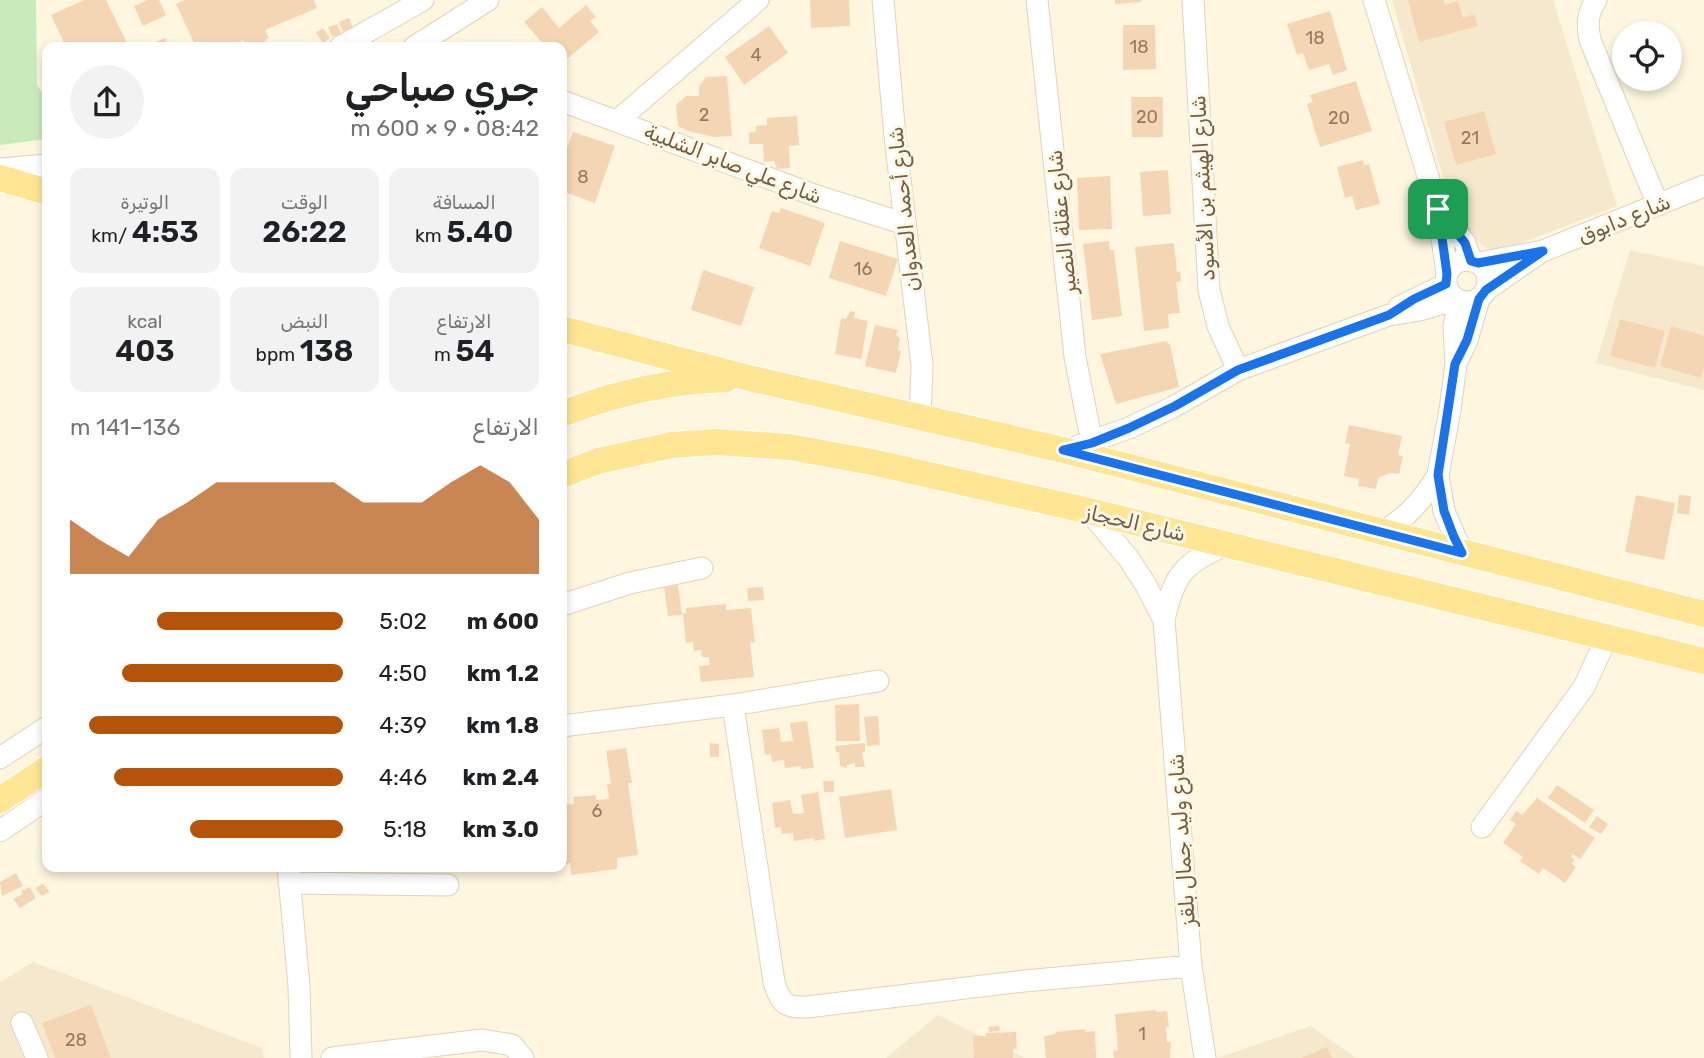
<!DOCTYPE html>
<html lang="ar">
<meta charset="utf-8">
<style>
:root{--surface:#fff;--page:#f2f2f2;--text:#202124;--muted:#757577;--accent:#b45309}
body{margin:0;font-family:Rubik,"Noto Sans Arabic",sans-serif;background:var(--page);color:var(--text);direction:rtl;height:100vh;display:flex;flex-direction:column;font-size:26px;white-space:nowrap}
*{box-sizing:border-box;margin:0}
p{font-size:23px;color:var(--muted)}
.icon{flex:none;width:38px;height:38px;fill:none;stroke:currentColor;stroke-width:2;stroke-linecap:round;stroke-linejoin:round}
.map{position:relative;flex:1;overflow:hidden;direction:ltr}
.drawer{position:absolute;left:42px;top:42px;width:525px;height:830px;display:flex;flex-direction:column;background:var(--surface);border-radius:14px;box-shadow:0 4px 10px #0003;direction:rtl}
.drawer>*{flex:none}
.controls{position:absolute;left:1612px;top:21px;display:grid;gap:14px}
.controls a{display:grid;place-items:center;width:70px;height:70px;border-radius:50%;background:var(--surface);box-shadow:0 4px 10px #0003;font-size:35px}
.pin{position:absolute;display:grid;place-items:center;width:60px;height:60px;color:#fff;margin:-30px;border-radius:14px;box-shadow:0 4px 10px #0006}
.round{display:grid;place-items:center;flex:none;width:74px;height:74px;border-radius:37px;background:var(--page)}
.headline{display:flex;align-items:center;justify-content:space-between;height:119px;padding:0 28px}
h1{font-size:38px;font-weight:600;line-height:52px}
.stats{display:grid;grid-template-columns:repeat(3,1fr);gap:10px;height:119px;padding:7px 28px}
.stats div{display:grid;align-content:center;border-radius:14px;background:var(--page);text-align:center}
.stats b{font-size:30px;font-weight:600}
.stats small{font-size:19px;font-weight:400}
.stats p{font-size:19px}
.chart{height:196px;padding:14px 28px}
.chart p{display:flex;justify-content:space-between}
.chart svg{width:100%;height:126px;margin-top:7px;fill:var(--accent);opacity:.7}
ul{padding:0 28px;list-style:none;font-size:23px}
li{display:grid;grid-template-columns:112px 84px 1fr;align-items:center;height:52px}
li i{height:18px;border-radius:9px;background:var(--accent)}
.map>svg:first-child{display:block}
</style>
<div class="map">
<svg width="1704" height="1058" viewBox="0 0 1704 1058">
<rect width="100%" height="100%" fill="#fef6de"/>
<path fill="#f6e8cc" d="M1392 0H1553L1617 206 1494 254 1457 226Z
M1630 250 1704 266V390L1596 363Z
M33 962 262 1048 264 1058H0V982Z
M938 1015 1025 1058H886Z
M1311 1026 1356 1058H1217Z"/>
<path fill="#c9ebbc" d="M0 0H36L37 85 47 100V139L0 145Z"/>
<path fill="#f5d6b4" d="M84 0H106L129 47H66L51 15Z
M147 0H159L166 15 143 26 134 6Z
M184 0H314L317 8 265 30 269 38 265 40 267 45 262 47H247L243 40 229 47H196L176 4Z
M810 0H849L850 26 811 28Z
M1115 0H1141V2L1115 4Z
M1408 0H1443L1445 5 1458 1 1463 18 1474 14 1478 26 1419 42Z
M586 5 596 17 590 21 599 32 562 63V47H546L524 22 542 7 559 28Z
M1330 11 1347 70 1333 75 1329 64 1309 70 1303 53 1297 55 1287 24Z
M349 18 353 28 343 32 339 22Z
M337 24 341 34 332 37 328 27Z
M1123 25H1155L1156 69 1123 70Z
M769 26 788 53 744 85 725 57Z
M323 28 330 38 323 43 316 33Z
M165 38 169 47H145Z
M727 76 732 136 714 137 688 131 678 126 676 105 686 96H699V86L706 77Z
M1356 81 1372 131 1320 147 1307 104 1313 102 1310 95Z
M1131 97H1163V137H1132Z
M1484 111 1496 154 1456 165 1444 122Z
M797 116 799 145 789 146 790 168 777 169 774 161 764 162 763 144H749V133L756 132V126L767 125V118Z
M573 132 615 146 595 203 562 191V163Z
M1363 160 1364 165 1369 164 1380 204 1356 210 1352 196 1345 198 1337 167Z
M1168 170 1171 214 1143 216 1140 172Z
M1110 176 1112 229 1079 230 1077 178Z
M781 208 825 223 810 266 759 248 772 211 779 213Z
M840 241 898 259 886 296 829 278Z
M1109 241 1110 250H1114L1122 316 1092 320 1083 244Z
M1174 243 1177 272 1180 271 1181 281 1176 282 1180 313 1168 314 1169 328 1144 331 1135 247Z
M703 270 754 287 741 326 691 310Z
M850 311 855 312 854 318 868 321 861 359 835 354 841 318 846 319Z
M1620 319 1665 331 1655 368 1610 356Z
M875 325 898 330 896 335 900 338 898 350 901 351 896 373 865 366Z
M1671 326 1704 336V367L1701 378 1660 366Z
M1166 341 1170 345 1179 387 1116 404 1100 354Z
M1349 425 1402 436 1398 455 1403 456 1399 474 1390 473 1378 478 1376 489 1358 486 1359 479 1344 476 1350 444 1345 443Z
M1636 495 1675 503 1664 560 1625 552Z
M1679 495 1691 496 1689 515 1677 513Z
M678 585 682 615 668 616 664 587Z
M763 587 764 600 748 601 747 588Z
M726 604V610L751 608 755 642 750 643 754 677 701 682 699 666 710 665 709 657H702L701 650 694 651 693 642 686 643 683 613H686V608Z
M859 704 860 741H836L835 705Z
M878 716 880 745 867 746 864 717Z
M807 721 814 768 801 769V766L785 768 784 760 772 762 771 754 765 755 762 730 779 728 781 742 793 741 790 723Z
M710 743 719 744V757H710Z
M865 743V751L862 753 865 767H855V763L847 765V768L840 766 839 752H836L835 746Z
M626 748 632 783H628L638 855 617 858V869L571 875 570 863 562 865V805L574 804 573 797 596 795V800L609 799 607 784H611L606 751Z
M823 781H834V792H824Z
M1557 785 1594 810 1585 823 1548 798Z
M891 789 897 830 845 838 839 797Z
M818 792 825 839 814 841V838L794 841 793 833 782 834 781 827 775 828 772 803 790 800 793 814 804 813 801 795Z
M1537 798 1595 838 1580 859 1573 854 1571 857 1574 859 1572 864 1576 867 1565 883 1543 868 1539 874 1520 861 1523 857 1503 843 1516 824 1510 820 1516 811 1522 815Z
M1597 816 1608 824 1601 834 1589 827Z
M16 873 23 886 2 896 0 882Z
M43 884 50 892 42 896 35 888Z
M30 887 36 898 20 908 13 899 23 894 21 891Z
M91 1005 111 1058H55L42 1023Z
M1156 1010V1012L1167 1011 1169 1027H1166L1167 1042H1171L1170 1058H1114L1113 1051 1118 1050 1115 1014Z
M999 1026 1000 1031 989 1032 988 1027Z
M1085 1029V1032L1095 1031 1096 1058H1046L1044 1036 1056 1034 1055 1032Z
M1016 1032 1017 1049H1013V1058H974L973 1036H986V1033H989Z
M1327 1047 1332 1058H1301Z"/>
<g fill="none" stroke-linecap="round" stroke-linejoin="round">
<g stroke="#e2d2ba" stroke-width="23">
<path id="minor" d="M883 0 895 137 922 365 920 417
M1037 0 1075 357 1092 443
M1193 0 1209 290 1218 326 1238 370
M1374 0 1438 209 1447 274
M1596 0C1587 14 1587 24 1590 40L1658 205
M340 47 423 0
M414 47 488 0
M562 101 814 195 905 224
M617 121 758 0
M0 169 47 165
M1438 209 1465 243 1471 261
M1446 281a21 21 0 1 1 42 0a21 21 0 1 1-42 0Z
M1478 263 1543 251 1704 186
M1486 290 1538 254
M1459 301 1454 326 1456 364 1450 410 1438 475 1444 511 1462 553
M1399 307 1446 284
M1458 359 1467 340 1479 299
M1078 446 1129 428 1175 406 1238 370 1389 315 1420 310 1456 299
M1089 511 1129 559 1144 582 1164 620
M1383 532C1409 515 1421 502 1438 475
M562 605 630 583 702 568
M733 705 774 982C780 1003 785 1008 807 1007L1024 981 1191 966
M562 726 733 705 878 681
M0 758 47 727
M1482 827 1584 687 1607 637
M0 831 47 799
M288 866 299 986 301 1058
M289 883 448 885
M22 1023 37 1058
M332 1058 482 1040 512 1045 523 1058
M1205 1058 1191 966 1164 620C1174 575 1183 563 1226 545"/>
</g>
<g stroke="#fff" stroke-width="28">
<path id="major" d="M0 178 47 192
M562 329 749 378 1063 450 1704 614
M562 414C615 393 669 381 726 379
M562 475 598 461 672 445 716 442 789 447 872 462 1089 511 1704 661
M0 800 47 769"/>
</g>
<use href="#minor" stroke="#fff" stroke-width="21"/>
<use href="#major" stroke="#ffe694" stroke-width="26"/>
</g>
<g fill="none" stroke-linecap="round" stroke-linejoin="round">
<g stroke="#fff" stroke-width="14">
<path id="route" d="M1438 209 1465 243 1471 261 1478 263 1543 251 1486 290 1479 299 1467 340 1455 364 1438 475 1444 511 1454 537 1462 553 1063 450 1092 443 1129 428 1175 406 1238 370 1389 315 1414 299 1446 284 1447 274Z"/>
</g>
<use href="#route" stroke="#1a73e8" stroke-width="9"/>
</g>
<g text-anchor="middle" stroke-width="6" stroke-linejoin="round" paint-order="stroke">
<g font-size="18" fill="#957a61">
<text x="1315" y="44">18</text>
<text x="1139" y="53">18</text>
<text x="756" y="61">4</text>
<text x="704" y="121">2</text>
<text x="1147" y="123">20</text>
<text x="1339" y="124">20</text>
<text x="1470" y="144">21</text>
<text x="583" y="183">8</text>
<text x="863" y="275">16</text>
<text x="597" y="817">6</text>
<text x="1142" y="1040">1</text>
<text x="76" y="1046">28</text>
</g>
<g font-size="21" fill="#755c45" stroke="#fff8e6">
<text transform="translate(733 164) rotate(21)" y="7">شارع علي صابر الشلبية</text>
<text transform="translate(1203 188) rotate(-93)" y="7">شارع الهيثم بن الأسود</text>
<text transform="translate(904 209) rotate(-96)" y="7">شارع أحمد العدوان</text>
<text transform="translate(1624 219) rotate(-22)" y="7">شارع دابوق</text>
<text transform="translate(1062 222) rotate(-96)" y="7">شارع عقلة النصير</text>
<text transform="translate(1135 523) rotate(13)" y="7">شارع الحجاز</text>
<text transform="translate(1182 840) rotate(-94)" y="7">شارع وليد جمال بلقز</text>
</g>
</g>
</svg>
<div class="controls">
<a><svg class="icon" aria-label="locate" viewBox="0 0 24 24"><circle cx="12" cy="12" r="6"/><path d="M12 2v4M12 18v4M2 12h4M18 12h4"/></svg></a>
</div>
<div class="pin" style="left:1438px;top:209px;background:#1e9e55"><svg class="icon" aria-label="arrive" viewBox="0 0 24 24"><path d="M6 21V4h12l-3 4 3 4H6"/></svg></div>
<section class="drawer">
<div class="headline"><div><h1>جري صباحي</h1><p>08:42 · 9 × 600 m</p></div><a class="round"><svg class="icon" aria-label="share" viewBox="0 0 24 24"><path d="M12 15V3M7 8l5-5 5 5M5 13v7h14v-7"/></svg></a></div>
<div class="stats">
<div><p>المسافة</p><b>5.40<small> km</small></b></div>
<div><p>الوقت</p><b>26:22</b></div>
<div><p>الوتيرة</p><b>4:53<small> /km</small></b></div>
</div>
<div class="stats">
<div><p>الارتفاع</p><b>54<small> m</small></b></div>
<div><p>النبض</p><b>138<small> bpm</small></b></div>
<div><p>kcal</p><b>403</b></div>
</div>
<div class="chart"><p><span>الارتفاع</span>136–141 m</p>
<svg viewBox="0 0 160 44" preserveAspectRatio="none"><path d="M0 44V25L10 32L20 38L30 25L40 19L50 12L60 12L70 12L80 12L90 12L100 19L110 19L120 19L130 12L140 6L150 12L160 25V44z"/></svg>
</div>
<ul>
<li><b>600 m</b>5:02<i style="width:68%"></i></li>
<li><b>1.2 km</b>4:50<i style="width:81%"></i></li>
<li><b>1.8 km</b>4:39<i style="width:93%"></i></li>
<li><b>2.4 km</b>4:46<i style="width:84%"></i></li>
<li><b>3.0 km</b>5:18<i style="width:56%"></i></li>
</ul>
</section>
</div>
